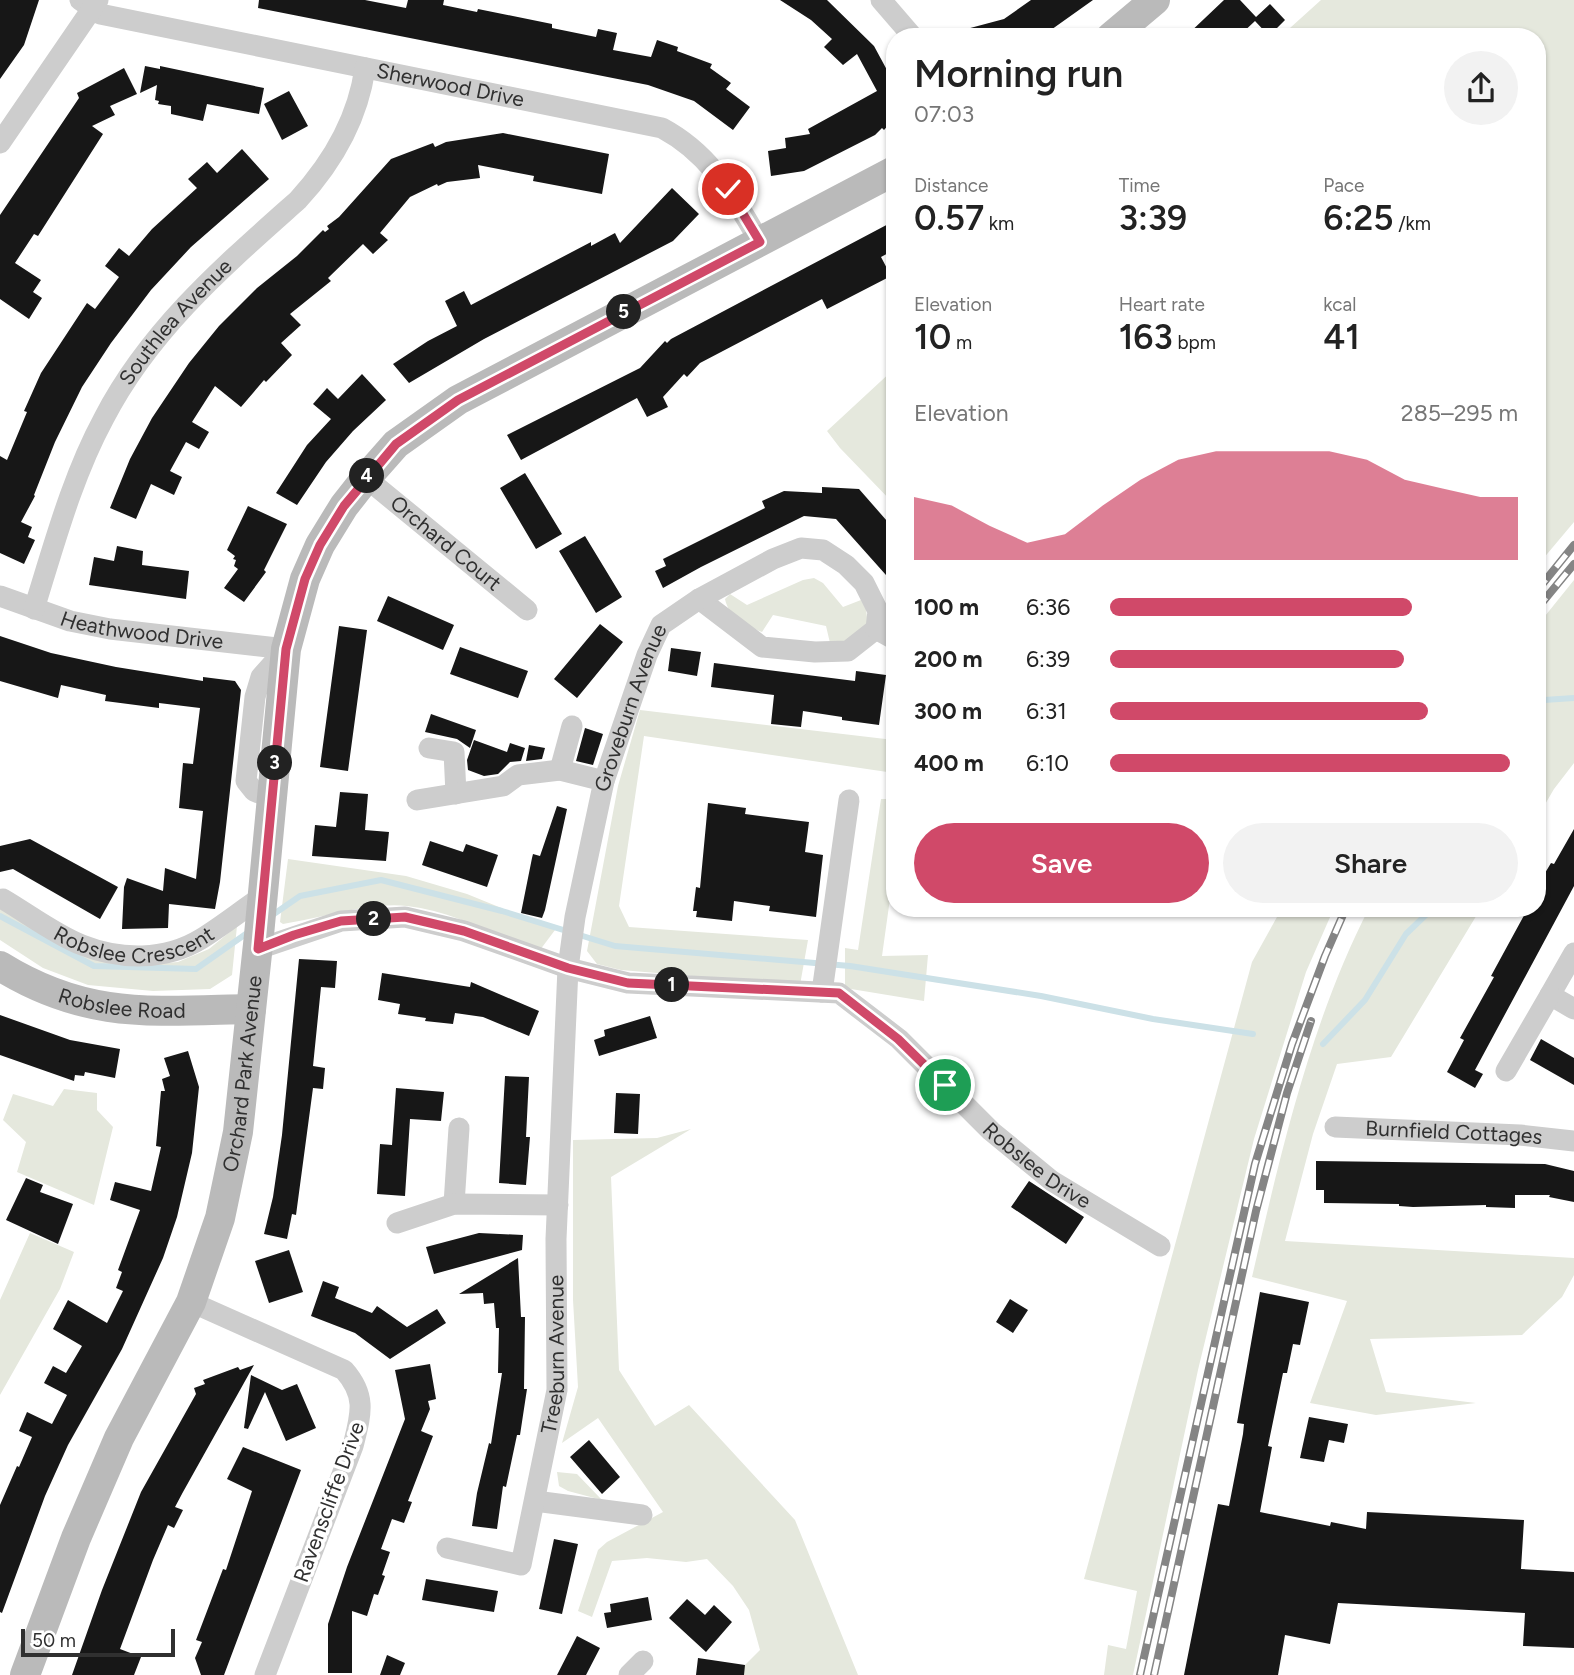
<!DOCTYPE html>
<meta charset="utf-8">
<style>
:root{--surface:#fff;--page:#f2f2f2;--text:#222;--muted:#767676;--accent:#d04969}
body{margin:0;font-family:Figtree,sans-serif;background:var(--page);color:var(--text);height:100vh;display:flex;flex-direction:column;font-size:26px;white-space:nowrap}
*{box-sizing:border-box;margin:0}
p{font-size:23px;color:var(--muted)}
.icon{flex:none;width:38px;height:38px;fill:none;stroke:currentColor;stroke-width:2;stroke-linecap:round;stroke-linejoin:round}
.map{position:relative;flex:1;overflow:hidden}
.panel{position:absolute;left:886px;top:28px;width:660px;height:889px;display:flex;flex-direction:column;background:var(--surface);border-radius:28px;box-shadow:0 2px 5px #0004}
.panel>*{flex:none}
.scale{position:absolute;left:21px;bottom:18px;width:154px;box-sizing:border-box;padding-left:7px;border:4px solid #303030;border-top:0;font-size:19px;line-height:24px;white-space:nowrap;color:#303030;-webkit-text-stroke:5px #fff;paint-order:stroke}
.pin{position:absolute;display:grid;place-items:center;width:60px;height:60px;color:#fff;margin:-30px;border:4px solid #fff;border-radius:50%;box-shadow:0 2px 7px #0007}
.km{position:absolute;width:35px;height:35px;margin:-18px;border-radius:50%;background:#222;color:#fff;font-size:19px;line-height:35px;text-align:center}
.round{display:grid;place-items:center;flex:none;width:74px;height:74px;border-radius:37px;background:var(--page)}
.summary{display:flex;align-items:center;justify-content:space-between;height:119px;padding:0 28px}
h1{font-size:38px;font-weight:600;line-height:52px}
.metrics{display:grid;grid-template-columns:repeat(3,1fr);gap:10px;height:119px;padding:7px 28px}
.metrics div{display:grid;align-content:center}
.metrics b{font-size:35px;font-weight:600}
.metrics small{font-size:19px;font-weight:400}
.metrics p{font-size:19px}
.chart{height:196px;padding:14px 28px}
.chart p{display:flex;justify-content:space-between}
.chart svg{width:100%;height:126px;margin-top:7px;fill:var(--accent);opacity:.7}
.button{display:flex;gap:14px;margin-top:auto;padding:14px 28px}
.button a{flex:1;height:80px;border-radius:42px;background:var(--accent);color:#fff;font-size:28px;font-weight:600;line-height:80px;text-align:center}
.button a+a{background:var(--page);color:var(--text)}
ul{padding:0 28px;list-style:none;font-size:23px}
li{display:grid;grid-template-columns:112px 84px 1fr;align-items:center;height:52px}
li i{height:18px;border-radius:9px;background:var(--accent)}
.map>svg:first-child{display:block}
</style>
<div class="map">
<svg width="1574" height="1675" viewBox="0 0 1574 1675">
<rect width="100%" height="100%" fill="#fff"/>
<path fill="#e5e8dd" d="M1321 0H1574V522L1537 566 1536 37H1280Z
M894 369V504L840 448 827 431Z
M814 578 823 583 843 607 861 600 866 609 868 625 855 640 830 643 826 626 773 615 762 632C745 625 729 618 725 599L730 594 747 605 803 580Z
M1574 580V763L1554 789 1537 818V626Z
M640 710 894 740V773L644 736 619 906 629 927 808 940 800 985 621 970 597 964 587 951 618 786Z
M881 799H894V870L882 956 928 955 924 1001 845 988V948L858 950Z
M288 859 406 876 467 894 555 930 540 950H530C490 932 451 911 407 906 369 902 322 918 283 924L280 922Z
M0 908 141 965 178 962 209 949 237 926 232 975 210 989 153 991 88 985 43 968 0 940Z
M1282 908H1334L1306 972 1254 1139 1198 1370 1133 1675H1104L1108 1645 1126 1649 1137 1591 1084 1579 1252 962Z
M1369 908H1481L1391 1057 1337 1064 1313 1134 1285 1241 1574 1258V1275L1562 1297 1522 1335 1370 1339 1386 1392 1476 1403 1376 1415 1310 1403 1347 1301 1252 1277C1281 1152 1310 1024 1369 908Z
M64 1089 97 1093V1110L113 1127 94 1205 17 1172 26 1142 3 1120 13 1094 53 1106Z
M691 1129 611 1177 619 1370 655 1426 689 1405 795 1520 858 1675H735L760 1650 749 1610 733 1586 707 1559 686 1562 647 1558 612 1561 592 1617 578 1611 598 1550 607 1542 663 1512 598 1418 562 1443 578 1387 573 1300V1140L657 1138Z
M30 1233 74 1252 60 1289 0 1395V1300Z
M557 1472 577 1474 602 1500 568 1491 559 1486Z"/>
<g fill="none" stroke-linecap="round" stroke-linejoin="round">
<path stroke="#cce1e7" stroke-width="6" d="M1536 712 1544 700 1574 698
M0 916 94 966 196 969 250 931
M271 916 300 896 381 880 502 911 615 946 850 966 1041 996 1153 1019 1253 1034
M1323 1044 1365 1000 1406 934 1433 908"/>
</g>
<path fill="#171717" d="M0 0H39L24 45 0 79Z
M259 0H365L406 8 408 0H444L443 5 477 12 478 9 552 24V28L596 37 598 29 617 33 613 50 651 57 657 40 678 47 677 51 712 64 710 68 731 83 726 89 750 107 733 130 694 101 648 85 258 8Z
M780 0H827L874 46 894 83V125L892 121 884 130 882 128 875 135 804 171 771 176 768 151 786 148 785 138 810 134 808 129 877 91 857 54 843 65 824 47 832 39 811 20Z
M1031 0H1093L1041 37H959V31L1004 19Z
M1224 0H1240L1256 17 1270 4 1285 20 1269 36 1255 21 1238 37H1185Z
M145 66 160 69V66L264 88 259 114 207 104 203 121 171 114V106L158 104 159 101 155 100 157 85 140 93Z
M124 68 137 94 110 106 115 115 92 126 103 134 38 236 34 234 15 263 41 280 33 292 42 298 29 319 0 299V215L79 98 77 93Z
M289 91 308 126 282 140 264 104Z
M503 133 609 154 602 194 533 181 534 176 478 165 480 178 447 182 438 186 437 184 410 197 380 233 388 240 373 254 363 244 328 278 331 281 290 314 301 325 281 343 292 355 266 382 264 380 241 407 215 386 192 422 209 432 199 449 186 442 170 471 182 477 174 495 151 484 136 519 110 508 130 459 152 418 189 363 219 326 257 288 297 256 323 230 325 232 329 229 327 226 339 217 391 159 433 143 435 147 446 142Z
M242 149 269 179 191 247 151 290 111 343 82 387 55 442 34 495 35 496 21 522 32 527 28 537 35 540 24 564 0 553V456L7 460 27 412 24 411 41 373 87 303 95 309 119 277 105 266 119 248 129 256 152 229 197 188 188 179 207 162 217 173Z
M672 188 699 214 673 241 484 339 409 383 393 364 428 341 457 326 445 301 464 291 471 305 591 242V246L615 233 620 243Z
M894 221V250L881 257 891 276 827 309 822 299 700 363 687 377 684 374 663 397 668 407 647 417 637 398 521 460 507 435 640 368 665 341 667 343 671 339Z
M362 374 386 400 353 431 326 462 297 505 276 493 307 445 331 419 313 404 327 388 338 399Z
M525 473 562 534 536 549 500 488Z
M822 487 859 489 894 529V584L836 519 804 516 701 567 663 588 655 571 666 566 663 559 765 508 762 501 784 491 822 493Z
M248 506 287 524 264 570 266 572 244 602 224 588 238 569 234 566 236 560 233 559 235 556 227 550Z
M585 536 622 597 596 613 559 551Z
M117 546 143 551 142 565 189 571 186 599 89 585 94 557 114 561Z
M388 596 454 625 443 650 377 621Z
M600 624 623 642 577 698 554 679Z
M339 626 367 630 348 771 320 767Z
M0 636 51 653 116 667 203 681V677L235 681 241 690 220 882 215 909 169 904 168 928 122 929 124 887 127 878 163 891 165 868 196 879 203 811 179 808 183 763 193 764 200 708 159 703V708L105 701 106 695 61 685 58 698 0 681Z
M460 647 528 671 518 698 450 674Z
M671 648 701 652 697 676 668 671Z
M714 663 855 681 856 671 886 675 879 725 842 720V717L803 711 801 727 771 724 774 695 711 687Z
M431 714 476 730 470 748 457 739 425 732Z
M585 728 603 734 593 765 576 761Z
M474 740 507 752 510 743 525 748 521 761 510 762 498 774 484 776 468 770 467 760Z
M529 745 545 748 542 759 526 761Z
M340 792 368 794 365 830 389 832 386 861 312 856 315 825 336 827Z
M708 803 746 808 745 814 809 822 805 852 823 855 816 917 769 911 770 906 734 901 732 921 696 917 697 911H693L696 887 700 888Z
M557 806 567 809 545 910 542 918 521 913 532 858 533 854 540 856Z
M1574 829V886L1475 1070 1483 1074 1475 1088 1447 1072 1464 1040 1460 1038 1494 977 1491 976 1528 908H1536V888L1551 863 1554 864Z
M30 839 118 887 100 919 13 869 0 872V846Z
M430 841 463 852 466 844 498 855 487 887 422 865Z
M299 959 337 961 335 988 321 987 313 1066 325 1068 323 1089 313 1088 296 1215 292 1214 287 1239 264 1234 273 1197 282 1135Z
M382 973 470 987 471 982 539 1011 529 1036 483 1017 455 1013 453 1024 425 1021 426 1018 398 1014 400 1004 378 1000Z
M0 1015 70 1040 120 1049 115 1078 85 1072 84 1076 75 1075 74 1081 0 1055Z
M650 1016 657 1038 599 1056 594 1040 605 1036 604 1030Z
M1541 1039 1574 1058V1085L1530 1060Z
M188 1051 199 1087 192 1153 177 1217 163 1258 122 1349 68 1445 45 1496 2 1613 0 1612V1505L17 1466 19 1467 32 1437 19 1431 27 1412 52 1424 67 1395 44 1383 53 1366 66 1373 82 1346 53 1329 68 1300 107 1323 123 1291 116 1288 122 1272 118 1270 140 1210 110 1200 115 1182 151 1191 161 1147 156 1146 161 1091H165L162 1079 170 1076 164 1058Z
M505 1076 529 1077 526 1137H530L526 1185 499 1183Z
M396 1088 444 1092 441 1121 410 1119 405 1196 377 1194 380 1144 392 1145Z
M616 1093 640 1094 638 1134 614 1133Z
M1316 1161 1545 1164 1574 1171V1202L1549 1197 1550 1195H1515V1208L1486 1207V1205L1413 1207 1399 1206V1204L1324 1203V1190H1316Z
M26 1178 43 1185 40 1192 73 1204 58 1244 6 1220Z
M1029 1181 1084 1217 1066 1244 1011 1207Z
M479 1233 523 1235 522 1250 434 1274 426 1247Z
M289 1250 303 1292 269 1303 255 1261Z
M518 1258 521 1317H525L524 1389H527L520 1435H517L506 1487 503 1486 497 1529 472 1526 477 1493 489 1443 491 1444 502 1373H498L499 1328H496L494 1303 484 1304 483 1293 459 1294Z
M323 1281 339 1287 335 1298 372 1313 377 1306 407 1327 437 1309 446 1323 390 1359 355 1333 311 1316Z
M1260 1292 1309 1302 1300 1345 1293 1344 1287 1373H1283L1268 1446 1272 1447 1260 1512 1330 1526 1331 1522 1366 1529 1367 1512 1524 1520 1521 1569 1574 1572V1648L1523 1646 1525 1613 1338 1603 1330 1644 1285 1635 1278 1675H1184L1218 1504 1229 1506 1243 1434 1244 1424 1237 1423Z
M1010 1299 1028 1310 1013 1333 996 1322Z
M430 1364 436 1399 428 1401 430 1409 421 1431 433 1436 408 1501 412 1502 404 1523 392 1519 381 1549 390 1552 382 1575 385 1576 378 1595 374 1594 367 1616 352 1611V1673H328V1624L347 1567 405 1419 395 1370Z
M254 1365 183 1492 175 1507 183 1510 174 1528 168 1525 153 1560 120 1649 141 1657 134 1675H72L102 1590 141 1492 196 1394 194 1388 205 1384 203 1380 238 1367 240 1370Z
M251 1375 282 1390 297 1384 316 1428 286 1441 265 1392 248 1429 244 1428Z
M1309 1417 1348 1424 1344 1443 1329 1440 1324 1462 1300 1458Z
M589 1440 620 1477 602 1494 570 1457Z
M243 1447 301 1470 224 1675H201L195 1658 202 1642 196 1640 223 1569 226 1570 252 1491 227 1479Z
M554 1539 578 1544 562 1614 539 1609Z
M426 1579 498 1591 494 1612 422 1600Z
M648 1597 652 1620 607 1628 604 1613 611 1612 610 1604Z
M687 1599 705 1615 714 1605 732 1622 706 1652 669 1618Z
M577 1636 600 1648 586 1675H557Z
M387 1655 405 1663 400 1675H380Z
M698 1658 745 1665 744 1675H696Z"/>
<g fill="none" stroke-linecap="round" stroke-linejoin="round">
<g stroke="#cdcdcd" stroke-width="21">
<path id="s1" d="M80 0 100 14 662 128C712 155 732 195 760 242"/>
<path d="M881 0 913 37"/>
<path d="M0 143 98 0"/>
<path id="s2" d="M366 478 527 610"/>
<path id="s3" d="M0 596 70 621 110 629 286 649"/>
<path d="M699 599 762 647 815 652 848 651 876 629"/>
<path id="s4" d="M34 609C54 545 72 477 104 418 150 329 225 265 298 200 332 163 358 118 365 68"/>
<path d="M429 748 454 752 456 794"/>
<path d="M560 770 572 726"/>
<path d="M271 798 254 791 246 781 255 697 261 677 286 649"/>
<path d="M417 800 503 786 518 775 560 770 604 781"/>
<path id="s5" d="M3 899C27 913 56 935 82 945 120 960 165 961 201 939 222 926 242 910 263 896"/>
<path id="s6" d="M258 949 341 921 405 917 464 931 568 968 628 983 839 993 899 1039 991 1131 1052 1181 1160 1246"/>
<path d="M1574 953 1550 995 1574 1009"/>
<path d="M822 992 849 800"/>
<path d="M1506 1071 1550 995"/>
<path id="s7" d="M1335 1127 1520 1135 1574 1141"/>
<path d="M454 1204 459 1128"/>
<path d="M397 1223 454 1204 558 1205"/>
<path d="M191 1302 344 1370C367 1396 361 1414 353 1446L265 1675"/>
<path d="M535 1501 642 1515"/>
<path id="s8" d="M447 1548 521 1565 557 1390 556 1239 568 968 575 917 604 781 647 655 661 625 699 599 773 559 801 548 823 550 846 565 864 583 878 611 876 629 894 639"/>
<path d="M629 1675 643 1661"/>
</g>
<g stroke="#bababa" stroke-width="30">
<path d="M1111 37 1155 0"/>
<path id="s9" d="M0 966C87 1020 153 1011 251 1009"/>
<path id="s10" d="M25 1675 76 1538 119 1438 191 1302 220 1218 238 1132 259 935 286 649 305 579 320 545 344 506 366 478 396 444 458 400 894 171"/>
</g>
<g stroke="#858585" stroke-width="8">
<path id="rail" d="M1536 592 1574 545
M1536 610 1574 564
M1140 1675 1255 1164 1292 1044 1325 956 1346 908
M1154 1675 1256 1211 1287 1093 1311 1021"/>
</g>
<use href="#rail" stroke="#fff" stroke-width="5" stroke-dasharray="16" stroke-linecap="butt"/>
</g>
<g fill="none" stroke-linecap="round" stroke-linejoin="round">
<g stroke="#fff" stroke-width="14">
<path id="route" d="M728 189 760 242 458 400 396 444 344 506 320 545 305 579 286 649 258 949 294 935 341 921 405 917 464 931 568 968 628 983 839 993 898 1039 945 1085"/>
</g>
<use href="#route" stroke="#d04969" stroke-width="9"/>
</g>
<g text-anchor="middle" stroke-width="7" stroke-linejoin="round" paint-order="stroke">
<g font-size="21" fill="#303030" stroke="#fff">
<text dy="7" stroke="none"><textPath href="#s1" startOffset="382">Sherwood Drive</textPath></text>
<text dy="7" stroke="none"><textPath href="#s4" startOffset="324">Southlea Avenue</textPath></text>
<text dy="7" stroke="none"><textPath href="#s2" startOffset="103">Orchard Court</textPath></text>
<text dy="7" stroke="none"><textPath href="#s3" startOffset="147">Heathwood Drive</textPath></text>
<text dy="7" stroke="none"><textPath href="#s8" startOffset="945">Groveburn Avenue</textPath></text>
<text dy="7" stroke="none"><textPath href="#s5" startOffset="145">Robslee Crescent</textPath></text>
<text dy="7" stroke="none"><textPath href="#s9" startOffset="130">Robslee Road</textPath></text>
<text dy="7" stroke="none"><textPath href="#s10" startOffset="644">Orchard Park Avenue</textPath></text>
<text dy="7" stroke="none"><textPath href="#s7" startOffset="119">Burnfield Cottages</textPath></text>
<text dy="7" stroke="none"><textPath href="#s6" startOffset="859">Robslee Drive</textPath></text>
<text dy="7" stroke="none"><textPath href="#s8" startOffset="290">Treeburn Avenue</textPath></text>
<text transform="translate(329 1502) rotate(-70)" y="7">Ravenscliffe Drive</text>
</g>
</g>
</svg>
<div class="scale">50 m</div>
<div class="pin" style="left:945px;top:1085px;background:#1e9e55"><svg class="icon" aria-label="arrive" viewBox="0 0 24 24"><path d="M6 21V4h12l-3 4 3 4H6"/></svg></div>
<div class="pin" style="left:728px;top:189px;background:#d93025"><svg class="icon" aria-label="check" viewBox="0 0 24 24"><path d="M5 12l5 5 9-10"/></svg></div>
<b class="km" style="left:672px;top:985px">1</b>
<b class="km" style="left:374px;top:919px">2</b>
<b class="km" style="left:275px;top:763px">3</b>
<b class="km" style="left:367px;top:476px">4</b>
<b class="km" style="left:624px;top:312px">5</b>
<section class="panel">
<div class="summary"><div><h1>Morning run</h1><p>07:03</p></div><a class="round"><svg class="icon" aria-label="share" viewBox="0 0 24 24"><path d="M12 15V3M7 8l5-5 5 5M5 13v7h14v-7"/></svg></a></div>
<div class="metrics">
<div><p>Distance</p><b>0.57<small> km</small></b></div>
<div><p>Time</p><b>3:39</b></div>
<div><p>Pace</p><b>6:25<small> /km</small></b></div>
</div>
<div class="metrics">
<div><p>Elevation</p><b>10<small> m</small></b></div>
<div><p>Heart rate</p><b>163<small> bpm</small></b></div>
<div><p>kcal</p><b>41</b></div>
</div>
<div class="chart"><p><span>Elevation</span>285–295 m</p>
<svg viewBox="0 0 160 44" preserveAspectRatio="none"><path d="M0 44V22L10 25L20 32L30 38L40 35L50 25L60 16L70 9L80 6L90 6L100 6L110 6L120 9L130 16L140 19L150 22L160 22V44z"/></svg>
</div>
<ul>
<li><b>100 m</b>6:36<i style="width:74%"></i></li>
<li><b>200 m</b>6:39<i style="width:72%"></i></li>
<li><b>300 m</b>6:31<i style="width:78%"></i></li>
<li><b>400 m</b>6:10<i style="width:98%"></i></li>
</ul>
<div class="button"><a>Save</a><a>Share</a></div>
</section>
</div>
